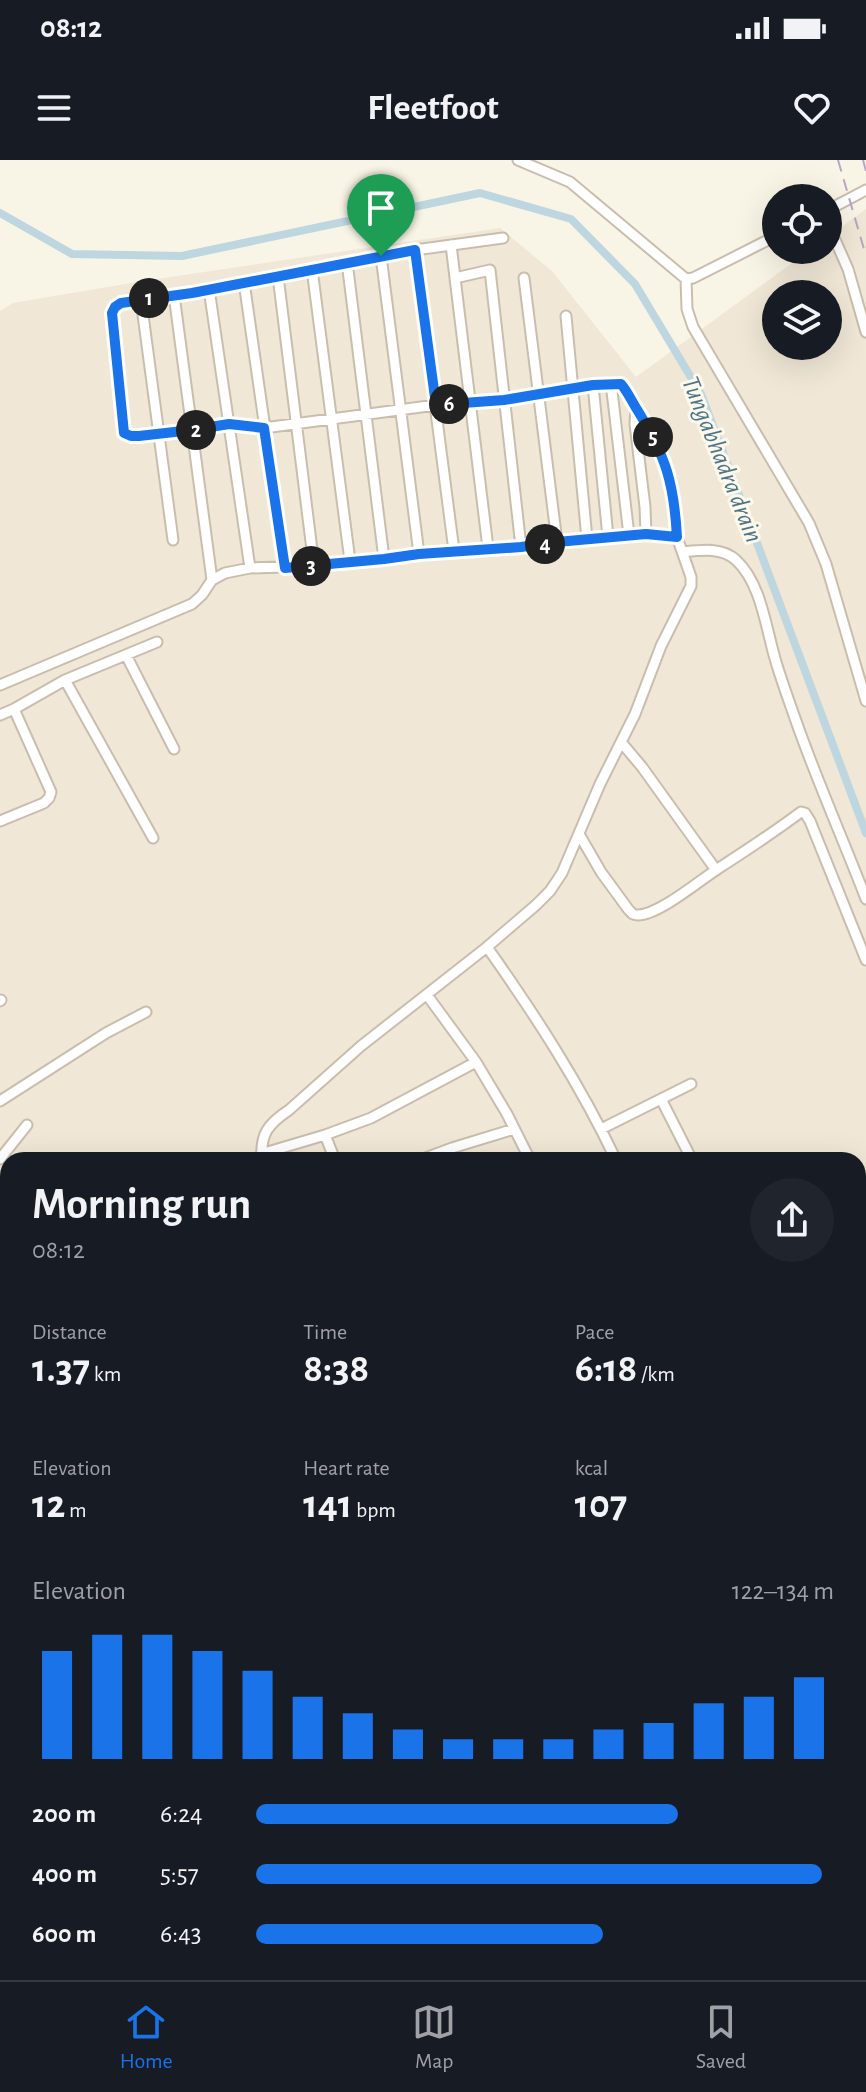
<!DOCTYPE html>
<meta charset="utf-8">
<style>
:root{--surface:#171b24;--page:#20242c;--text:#f1f3f6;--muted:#9ea1a6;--line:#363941;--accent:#1a73e8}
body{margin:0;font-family:"Alegreya Sans",sans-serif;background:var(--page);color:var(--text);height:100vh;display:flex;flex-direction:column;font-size:30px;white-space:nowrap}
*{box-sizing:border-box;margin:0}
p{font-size:26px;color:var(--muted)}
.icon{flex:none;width:44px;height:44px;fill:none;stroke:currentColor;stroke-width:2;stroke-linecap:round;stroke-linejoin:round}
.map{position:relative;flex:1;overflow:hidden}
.panel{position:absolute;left:0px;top:992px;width:866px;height:828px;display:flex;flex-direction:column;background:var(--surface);border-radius:24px 24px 0 0;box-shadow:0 8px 32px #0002}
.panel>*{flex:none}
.tools{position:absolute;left:762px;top:24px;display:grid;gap:16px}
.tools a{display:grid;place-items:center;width:80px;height:80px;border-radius:50%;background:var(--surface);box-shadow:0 8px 32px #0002;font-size:40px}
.pin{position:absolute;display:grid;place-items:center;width:68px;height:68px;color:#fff;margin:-82px -34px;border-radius:50% 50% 50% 0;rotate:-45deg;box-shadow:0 0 8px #0007}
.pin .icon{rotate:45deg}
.km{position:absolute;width:40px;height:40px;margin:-20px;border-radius:50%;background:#222;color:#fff;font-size:22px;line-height:40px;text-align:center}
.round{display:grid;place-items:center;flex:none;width:84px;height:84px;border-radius:42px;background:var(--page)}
.head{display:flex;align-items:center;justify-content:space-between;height:136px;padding:0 32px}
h1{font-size:44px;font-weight:600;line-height:60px}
.figures{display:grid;grid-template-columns:repeat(3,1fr);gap:12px;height:136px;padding:8px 32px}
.figures div{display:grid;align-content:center}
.figures b{font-size:40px;font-weight:600}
.figures small{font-size:22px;font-weight:400}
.figures p{font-size:22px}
.chart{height:224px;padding:16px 32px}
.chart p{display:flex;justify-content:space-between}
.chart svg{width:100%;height:144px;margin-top:8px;stroke:var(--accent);stroke-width:6}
ul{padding:0 32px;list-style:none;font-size:26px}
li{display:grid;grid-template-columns:128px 96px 1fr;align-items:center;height:60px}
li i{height:20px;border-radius:10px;background:var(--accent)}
.status{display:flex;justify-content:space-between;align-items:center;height:56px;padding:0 40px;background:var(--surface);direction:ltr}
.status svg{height:22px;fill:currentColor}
header{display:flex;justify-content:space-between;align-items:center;height:104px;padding:0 32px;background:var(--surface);font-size:36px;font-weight:600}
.dock{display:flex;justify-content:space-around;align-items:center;height:112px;border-top:2px solid var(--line);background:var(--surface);font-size:22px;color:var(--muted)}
.dock a{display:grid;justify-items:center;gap:4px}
.dock .selected{color:var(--accent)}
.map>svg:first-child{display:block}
</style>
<div class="status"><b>08:12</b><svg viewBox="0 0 49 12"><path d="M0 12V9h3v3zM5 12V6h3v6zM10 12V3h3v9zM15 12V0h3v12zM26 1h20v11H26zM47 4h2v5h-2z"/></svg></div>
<header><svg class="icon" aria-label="menu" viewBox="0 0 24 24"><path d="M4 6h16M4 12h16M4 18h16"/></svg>Fleetfoot<svg class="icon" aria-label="heart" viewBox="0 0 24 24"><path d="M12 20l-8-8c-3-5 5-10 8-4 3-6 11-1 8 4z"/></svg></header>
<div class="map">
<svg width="866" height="1820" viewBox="0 0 866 1820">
<rect width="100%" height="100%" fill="#f9f5e6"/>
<path fill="#f0e7d6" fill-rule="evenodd" d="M866 49V1820H0V151L13 143 137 122 500 68 552 111 636 217 810 90H828V77ZM776 134H828V186H776ZM8 1000H858V1812H8Z"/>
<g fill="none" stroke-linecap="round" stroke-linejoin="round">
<path stroke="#bdd6e0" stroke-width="8" d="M0 53 72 94 182 96 480 33 571 59 635 124 701 234 866 673"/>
<g stroke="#c9beae" stroke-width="13">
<path id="minor" d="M518 0 570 22 686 119 693 118 776 76
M828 50 866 30
M828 64 848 109 866 172
M503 78 415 90 192 133 121 143 115 147 112 153 124 273 131 276H139L192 270 229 264 264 268 436 245 504 240 593 225 618 223 623 226C639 252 657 279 667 309 675 330 676 354 677 377
M451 85 488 388
M415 90 454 391
M381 96 419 394
M347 102 384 399
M312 109 350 401
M278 116 314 406
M455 118 490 110 521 387
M524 118 557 382
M686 119 687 149 693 167 809 363 826 404 866 541
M244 122 285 408
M209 129 250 408
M174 135 212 420
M141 140 173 380
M566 156 587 379
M611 223 629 375
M593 225 608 377
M636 247 635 264 645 347 646 374
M683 392C701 390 722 387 736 400 762 424 766 470 776 502 782 522 789 541 796 561 817 621 843 679 866 739
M126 495 174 589
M65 520 153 678
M0 525 192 444 202 435 212 420 225 413 250 408 314 406 384 399 419 394 521 387 557 382 646 374 677 377 691 417V426L661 486 635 554 600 624 562 713 550 731 536 745 487 787 361 886 289 950C268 964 260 974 262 1000
M0 555 14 549 65 520 157 482
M621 582 642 607 716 710
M0 661 44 643 49 638 51 632 14 549
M579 674 601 712 628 749C632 753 632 755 638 755 659 755 700 720 719 708 747 690 774 672 801 652L805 653 810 661 866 800
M487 787C535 855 580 924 616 1000
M427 835 476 902 507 954 530 1000
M0 841 1 840
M661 939 692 1000
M0 941 106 873 146 852
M601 969 691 924
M325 975 335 1000
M261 994 325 975 371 958 476 902
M0 999 27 965
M420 1000 452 988 514 969
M858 1043 866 1061
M0 1115 8 1138
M858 1147 866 1143
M858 1204 866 1201
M0 1305 8 1301
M858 1355 866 1353
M858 1365 866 1399
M0 1408 8 1407
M858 1427 866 1425
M0 1453 8 1474
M0 1514 8 1512
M858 1584 866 1600
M0 1605 8 1602
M858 1670 866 1667
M0 1685 8 1683
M858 1742 866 1760
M0 1804 4 1820
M72 1812 74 1820
M241 1812 243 1820
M296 1812 299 1820
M649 1812 653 1820
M698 1812 701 1820
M100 1820 102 1813 119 1812
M319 1820 330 1812
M425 1820V1816L428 1812
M486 1820 502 1812
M567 1820 583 1812"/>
</g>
<g stroke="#dad5d1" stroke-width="16">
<path id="major" d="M0 1045 8 1051
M858 1416 866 1414
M154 1812 155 1820
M786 1812 790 1820
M798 1812 802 1820"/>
</g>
<use href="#minor" stroke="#fff" stroke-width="9"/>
<use href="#major" stroke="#f0dfa7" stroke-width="12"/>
<path stroke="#b9a6c1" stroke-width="2" stroke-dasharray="12 8" stroke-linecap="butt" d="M838 0 866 96
M863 0 866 11"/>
</g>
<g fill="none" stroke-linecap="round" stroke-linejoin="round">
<g stroke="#fff" stroke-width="16">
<path id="route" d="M415 90 436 245 504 240 593 225 621 224C628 232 632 242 638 251 666 297 674 323 677 377L646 374 557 382 521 387 419 394 384 399 285 408 264 268 229 264 192 270 139 276H131L124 273 112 153 115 147 121 143 192 133Z"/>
</g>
<use href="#route" stroke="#1a73e8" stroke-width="10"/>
</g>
<g text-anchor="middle" stroke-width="6" stroke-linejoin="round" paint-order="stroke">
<g font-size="26" font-style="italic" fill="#4e7587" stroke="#fdf8ec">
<text transform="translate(723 299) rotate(68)" y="9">Tungabhadra drain</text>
</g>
</g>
</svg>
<div class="tools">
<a><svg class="icon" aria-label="locate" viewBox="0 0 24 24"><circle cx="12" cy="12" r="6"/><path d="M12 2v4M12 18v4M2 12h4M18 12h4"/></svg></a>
<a><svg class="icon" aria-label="layers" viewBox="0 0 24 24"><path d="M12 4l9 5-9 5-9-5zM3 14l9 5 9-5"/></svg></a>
</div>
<div class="pin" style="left:381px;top:96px;background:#1e9e55"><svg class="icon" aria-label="arrive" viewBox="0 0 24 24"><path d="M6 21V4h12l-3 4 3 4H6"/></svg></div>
<b class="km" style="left:149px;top:138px">1</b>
<b class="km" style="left:196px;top:270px">2</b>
<b class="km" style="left:311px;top:406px">3</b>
<b class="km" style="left:545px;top:384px">4</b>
<b class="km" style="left:653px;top:277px">5</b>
<b class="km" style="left:449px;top:244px">6</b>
<section class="panel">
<div class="head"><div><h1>Morning run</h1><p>08:12</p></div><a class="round"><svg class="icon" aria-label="share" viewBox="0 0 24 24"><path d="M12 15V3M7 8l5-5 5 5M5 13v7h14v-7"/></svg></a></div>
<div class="figures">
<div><p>Distance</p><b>1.37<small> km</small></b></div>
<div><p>Time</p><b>8:38</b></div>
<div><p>Pace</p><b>6:18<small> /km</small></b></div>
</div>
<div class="figures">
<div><p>Elevation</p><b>12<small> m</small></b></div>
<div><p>Heart rate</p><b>141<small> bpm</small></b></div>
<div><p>kcal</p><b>107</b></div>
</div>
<div class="chart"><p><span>Elevation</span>122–134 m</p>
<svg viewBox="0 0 160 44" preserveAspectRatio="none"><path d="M5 44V11M15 44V6M25 44V6M35 44V11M45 44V17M55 44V25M65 44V30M75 44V35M85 44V38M95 44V38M105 44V38M115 44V35M125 44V33M135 44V27M145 44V25M155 44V19"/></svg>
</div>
<ul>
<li><b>200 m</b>6:24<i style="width:73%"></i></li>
<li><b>400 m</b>5:57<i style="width:98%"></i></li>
<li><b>600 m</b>6:43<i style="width:60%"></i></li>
</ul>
</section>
</div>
<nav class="dock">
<a class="selected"><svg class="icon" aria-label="home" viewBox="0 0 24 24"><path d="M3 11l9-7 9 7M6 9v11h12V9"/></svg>Home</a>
<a><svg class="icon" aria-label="map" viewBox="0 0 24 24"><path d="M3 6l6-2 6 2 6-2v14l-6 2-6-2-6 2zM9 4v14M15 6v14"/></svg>Map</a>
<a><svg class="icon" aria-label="saved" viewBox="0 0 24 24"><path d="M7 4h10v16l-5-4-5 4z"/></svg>Saved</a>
</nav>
